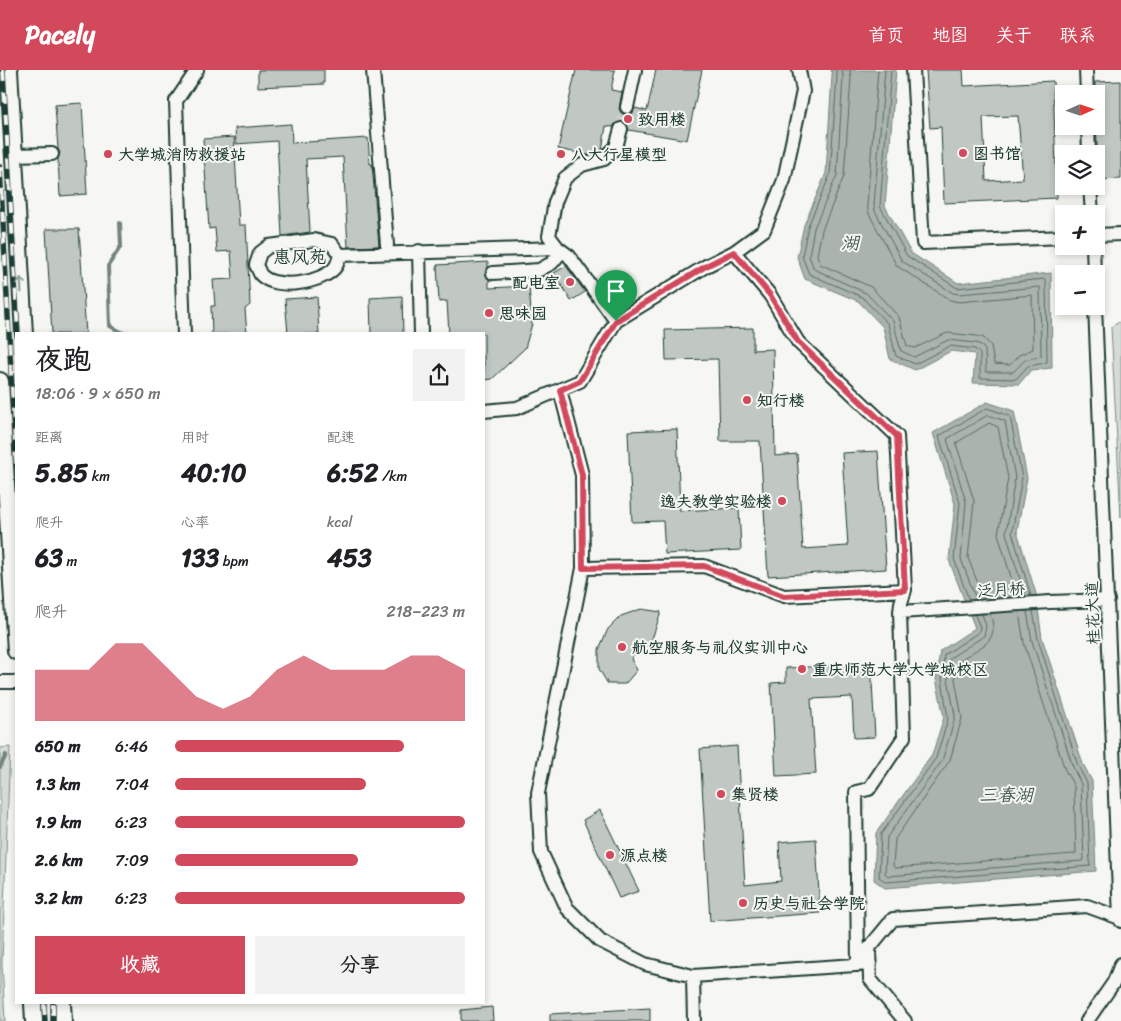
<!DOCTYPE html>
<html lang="zh">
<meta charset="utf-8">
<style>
:root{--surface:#fff;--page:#f2f2f2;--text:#202124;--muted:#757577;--accent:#d1495b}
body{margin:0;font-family:Sriracha,"LXGW WenKai TC",sans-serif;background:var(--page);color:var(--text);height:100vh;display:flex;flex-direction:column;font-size:19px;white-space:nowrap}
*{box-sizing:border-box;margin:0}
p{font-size:16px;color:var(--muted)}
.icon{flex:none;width:28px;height:28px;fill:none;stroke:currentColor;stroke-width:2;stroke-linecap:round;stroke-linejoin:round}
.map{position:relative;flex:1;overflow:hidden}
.side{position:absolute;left:15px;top:262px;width:470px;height:672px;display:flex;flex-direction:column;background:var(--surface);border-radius:0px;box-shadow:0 2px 8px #0003}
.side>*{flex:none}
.needle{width:32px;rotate:87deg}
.buttons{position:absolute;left:1055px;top:15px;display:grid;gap:10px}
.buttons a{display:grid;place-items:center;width:50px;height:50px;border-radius:0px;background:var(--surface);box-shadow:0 2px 8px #0003;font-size:25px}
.pin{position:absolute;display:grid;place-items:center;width:42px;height:42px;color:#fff;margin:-51px -21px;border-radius:50% 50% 50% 0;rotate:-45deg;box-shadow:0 0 5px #0007}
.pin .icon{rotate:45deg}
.round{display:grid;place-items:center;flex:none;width:52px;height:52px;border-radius:0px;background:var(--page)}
.overview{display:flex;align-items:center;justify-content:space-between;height:85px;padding:0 20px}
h1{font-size:28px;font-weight:800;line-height:38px}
.figures{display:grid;grid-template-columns:repeat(3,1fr);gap:8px;height:85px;padding:5px 20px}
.figures div{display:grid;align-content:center}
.figures b{font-size:25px;font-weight:800}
.figures small{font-size:14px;font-weight:400}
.figures p{font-size:14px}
.chart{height:140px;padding:10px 20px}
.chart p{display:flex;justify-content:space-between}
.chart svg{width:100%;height:90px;margin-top:5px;fill:var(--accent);opacity:.7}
.action{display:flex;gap:10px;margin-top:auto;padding:10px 20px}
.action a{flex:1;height:58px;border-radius:0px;background:var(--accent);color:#fff;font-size:20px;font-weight:800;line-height:58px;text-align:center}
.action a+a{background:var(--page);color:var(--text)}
ul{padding:0 20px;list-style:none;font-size:16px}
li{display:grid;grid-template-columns:80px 60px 1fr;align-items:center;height:38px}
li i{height:12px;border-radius:6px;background:var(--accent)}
header{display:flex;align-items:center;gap:30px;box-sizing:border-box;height:70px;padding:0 25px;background:var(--accent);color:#fff}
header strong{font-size:24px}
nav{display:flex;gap:28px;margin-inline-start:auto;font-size:18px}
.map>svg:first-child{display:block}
</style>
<header>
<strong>Pacely</strong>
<nav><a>首页</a><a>地图</a><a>关于</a><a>联系</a></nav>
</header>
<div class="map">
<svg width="1121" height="951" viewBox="0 0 1121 951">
<rect width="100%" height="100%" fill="#f6f6f2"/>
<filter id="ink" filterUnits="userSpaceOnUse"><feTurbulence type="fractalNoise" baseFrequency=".02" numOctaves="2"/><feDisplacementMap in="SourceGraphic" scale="10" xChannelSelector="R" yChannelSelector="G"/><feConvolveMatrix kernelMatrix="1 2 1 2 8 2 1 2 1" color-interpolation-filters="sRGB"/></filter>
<g filter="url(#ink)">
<path fill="#d6dbd6" stroke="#7a8c85" d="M1121 251V448L1111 257Z
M10 677 2 893 5 951H0V678Z"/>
<path fill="#aab3ae" stroke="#72847d" d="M831 0H896L885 136 911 183 958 213 1051 203 1052 298 1031 300 1019 314 973 313 975 284 951 281 915 300 890 289 883 257 858 231 805 209 797 187 804 155 826 103 832 6Z
M987 332 1014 341 1027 408 1017 461 1036 524 1042 568 1083 694 1092 711 1096 801 885 818 874 810 876 763 932 685 944 647 936 609 940 581 975 558 949 490 955 434 933 363Z"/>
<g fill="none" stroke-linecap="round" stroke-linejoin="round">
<path stroke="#576c65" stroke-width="1" d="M836 0 837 7 830 105 808 156 802 186 809 204 862 227 888 254 896 286 915 294 950 276 975 279 980 284V308L1016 309 1028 296 1045 293 1047 292 1046 210 1044 209 957 218 907 186 880 136 891 0
M842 0 843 7 837 105 814 158 809 186 814 199 866 223 893 251 901 281 914 287 948 270 976 273 981 275 985 280 986 302H1013L1025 290 1041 286 1040 217 959 224 953 223 902 191 875 141 874 135 885 0
M850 0 851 8 844 106 822 160 817 185 820 194 871 217 899 247 907 276 915 278 947 263 977 266 984 268 991 276 994 294 1010 295 1019 285 1033 279 1032 225 959 232 950 230 897 196 869 144 867 134 878 0
M976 529 961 489 966 432 947 369 988 345 1005 351 1015 408 1006 463 1025 526
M984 529 968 488 974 431 956 373 989 353 998 357 1008 408 998 464 1017 527
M969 530 954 489 960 433 939 366 987 338 1010 346 1022 408 1012 462 1031 526
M982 544 986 556 984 566 950 588 948 609 955 645 954 651 942 691 887 767 885 803 888 806 1082 791 1084 790 1081 714 1073 697 1032 571 1027 541
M990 544C1002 576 976 576 957 593L955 609 962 648 950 690 895 769 893 796 895 798 1074 784 1076 783 1074 716 1065 700 1024 573 1019 542
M975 545 980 557 979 562 944 585 942 609 948 649 936 688 881 764 879 807 886 812 1090 796 1087 713 1078 696 1038 569 1033 541"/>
<path stroke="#72847d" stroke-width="4" d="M120 153 121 176 108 196 110 256 125 264
M0 697 6 685"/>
</g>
<path fill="#c1c8c3" stroke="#1f3d34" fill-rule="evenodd" d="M258 0H324V14L258 17Z
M576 0H615L611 20 622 22 619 39 621 43 626 45 633 43 635 38 647 41 656 0H702L687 70 629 60 626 53 619 51 615 54 613 57 606 56 602 80 600 82 588 85 558 79Z
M926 0H963L964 16 1053 11 1057 128 944 133 941 57 930 58ZM1018 46 1023 109 986 111 983 47Z
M1121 11V109L1098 110 1095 12Z
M82 33 87 124 60 126 58 89 60 83 58 79 55 35Z
M291 54 292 73 368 68 370 94H372L379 176 348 177 343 87 306 89 310 162 282 166 277 71 236 74 235 58Z
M234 67 239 155H246L250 235 245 239 247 264H212L211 236H215L213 210 233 209 231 181 217 182 215 158 209 159 203 69Z
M46 159H79L86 264H52Z
M488 192V197L485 203 489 210V218L529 216 532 254 525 278 492 309 484 310V264H449L447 231 439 232 437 195Z
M566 196 585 222 571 231 554 203Z
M402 226 403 264H371L370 228Z
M317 227 319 264H288L285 229Z
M753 258V280L773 279 775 386 797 384 803 479 848 476 842 383 878 381 886 499 768 506 760 371H720L718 289 666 290 665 260Z
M677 359 680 441 739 438 741 480 665 484 663 451 632 452 628 361Z
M641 539 661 542 650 575 637 578 631 589 637 600 625 614H608L599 599V579L608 559 621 546Z
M871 594 875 667 854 668 852 627 811 629 816 704 776 706 771 613 786 612V598Z
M737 676 745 815 781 811 779 772 816 769 820 843 710 851 700 679Z
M600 740 639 821 619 828 583 750Z
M492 937 493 951H461V940Z
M650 938V951H550V944Z"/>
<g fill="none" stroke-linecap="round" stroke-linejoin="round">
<path stroke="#cbd1cc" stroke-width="12" stroke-dasharray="12 6" stroke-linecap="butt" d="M621 59 627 37"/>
<g stroke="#1f3d34" stroke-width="16">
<path id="minor" d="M373 0 387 175
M913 0 923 173 1064 167
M1086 0 1087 24
M627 37 635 0
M1088 56 1089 84
M14 85 52 84
M1090 116 1092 144
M1096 165 1121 164
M1093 176 1094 204
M419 181 421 264
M734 182 770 225 798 272 897 366 905 520 901 533 900 542 904 667 869 719 856 722 858 895
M340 185C339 188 338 193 336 196 325 213 276 221 261 205 259 203 258 198 256 195L260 183 269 176 314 170 332 174 340 185 558 178
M493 203 539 200 552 193 562 181
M1095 236 1120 848
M616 251 569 186 558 178 549 166 555 132 565 108 582 95 604 89 616 77 621 59
M184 264 176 31 197 0
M560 320 582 405 583 498 538 723 541 782 567 838 600 871 645 894 693 906 870 894
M484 341 517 338 580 311 616 251 706 196 734 182 764 160 784 110 803 21 799 0
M583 498 704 496 784 526 905 520
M900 542 1050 532 1108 530
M0 612H16
M693 906 694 951
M905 951 870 909 869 878 893 849 1087 836 1120 848 1121 851
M1087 951 1114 912 1121 894"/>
</g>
<g stroke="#1f3d34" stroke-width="20">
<path id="major" d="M9 0 24 264
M0 311 16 581
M33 934 34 951
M62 934 63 951"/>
</g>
<use href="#minor" stroke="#f6f6f2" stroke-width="12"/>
<use href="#major" stroke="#f6f6f2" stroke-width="16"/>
<g stroke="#1f3d34" stroke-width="5.5">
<path id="rail" d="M3 0 18 264
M0 97 16 394
M44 934 45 951
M53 934V951"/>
</g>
<use href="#rail" stroke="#f6f6f2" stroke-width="4" stroke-dasharray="11" stroke-linecap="butt"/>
</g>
<defs><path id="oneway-shaft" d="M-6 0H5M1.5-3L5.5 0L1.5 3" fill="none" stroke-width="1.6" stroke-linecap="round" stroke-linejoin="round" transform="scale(1.25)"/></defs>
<use stroke="#8a9a93" href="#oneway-shaft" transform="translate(21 215) rotate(-93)"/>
</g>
<g fill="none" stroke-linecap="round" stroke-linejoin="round" filter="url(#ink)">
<g stroke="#fff" stroke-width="10">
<path id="route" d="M734 182 770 225 798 272 897 366 905 520 784 526 704 496 583 498 582 405 560 320 580 311 616 251 706 196Z"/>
</g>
<use href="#route" stroke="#d1495b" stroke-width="6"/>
</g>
<g fill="#d1495b" stroke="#f6f6f2" stroke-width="2">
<circle cx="628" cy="49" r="5"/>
<circle cx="963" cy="83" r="5"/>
<circle cx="108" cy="84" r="5"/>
<circle cx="561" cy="84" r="5"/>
<circle cx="570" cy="212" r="5"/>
<circle cx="489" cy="243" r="5"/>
<circle cx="747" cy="330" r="5"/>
<circle cx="782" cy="431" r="5"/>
<circle cx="622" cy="577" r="5"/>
<circle cx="802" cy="599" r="5"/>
<circle cx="721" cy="724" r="5"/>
<circle cx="610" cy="785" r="5"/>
<circle cx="743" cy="833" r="5"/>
</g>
<g text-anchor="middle" stroke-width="4" stroke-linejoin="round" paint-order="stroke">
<g font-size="16" font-weight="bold" fill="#1f3d34" stroke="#f6f6f2" text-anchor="start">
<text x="638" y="55">致用楼</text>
<text x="973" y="89">图书馆</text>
<text x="118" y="90">大学城消防救援站</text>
<text x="571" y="90">八大行星模型</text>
<text x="560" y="218" text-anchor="end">配电室</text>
<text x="499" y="249">思味园</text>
<text x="757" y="336">知行楼</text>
<text x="772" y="437" text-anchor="end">逸夫教学实验楼</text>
<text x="632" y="583">航空服务与礼仪实训中心</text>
<text x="812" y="605">重庆师范大学大学城校区</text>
<text x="731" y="730">集贤楼</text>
<text x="620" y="791">源点楼</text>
<text x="753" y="839">历史与社会学院</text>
</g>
<g font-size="16" fill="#1f3d34" stroke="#f6f6f2">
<text transform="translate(1001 519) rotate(-4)" y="6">泛月桥</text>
<text transform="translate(1092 543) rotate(-92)" y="6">桂花大道</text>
</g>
<g font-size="18" font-style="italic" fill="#425a52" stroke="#f6f6f2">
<text x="850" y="179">湖</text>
<text x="1006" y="731">三春湖</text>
</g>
<g font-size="18" fill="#1f3d34" stroke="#f6f6f2">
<text x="300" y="193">惠风苑</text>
</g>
</g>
</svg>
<div class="buttons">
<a><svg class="needle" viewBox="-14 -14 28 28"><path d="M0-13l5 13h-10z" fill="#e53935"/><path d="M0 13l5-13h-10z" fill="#757577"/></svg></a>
<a><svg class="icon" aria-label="layers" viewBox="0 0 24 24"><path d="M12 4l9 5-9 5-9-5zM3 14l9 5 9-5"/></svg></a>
<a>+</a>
<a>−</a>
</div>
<div class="pin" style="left:616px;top:251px;background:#1e9e55"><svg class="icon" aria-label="arrive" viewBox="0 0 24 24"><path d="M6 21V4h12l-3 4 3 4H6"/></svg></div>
<section class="side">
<div class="overview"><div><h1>夜跑</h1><p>18:06 · 9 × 650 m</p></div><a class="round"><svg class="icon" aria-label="share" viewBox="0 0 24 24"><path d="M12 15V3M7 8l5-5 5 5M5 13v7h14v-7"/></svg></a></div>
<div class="figures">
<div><p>距离</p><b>5.85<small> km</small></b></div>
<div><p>用时</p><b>40:10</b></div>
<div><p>配速</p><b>6:52<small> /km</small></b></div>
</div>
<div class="figures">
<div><p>爬升</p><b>63<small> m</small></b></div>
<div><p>心率</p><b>133<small> bpm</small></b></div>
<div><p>kcal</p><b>453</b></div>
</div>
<div class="chart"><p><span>爬升</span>218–223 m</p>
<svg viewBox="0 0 160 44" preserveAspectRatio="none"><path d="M0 44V19L10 19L20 19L30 6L40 6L50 19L60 32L70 38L80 32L90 19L100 12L110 19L120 19L130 19L140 12L150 12L160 19V44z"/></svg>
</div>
<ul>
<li><b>650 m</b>6:46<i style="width:79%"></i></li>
<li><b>1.3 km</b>7:04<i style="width:66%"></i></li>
<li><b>1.9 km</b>6:23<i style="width:100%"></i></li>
<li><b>2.6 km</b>7:09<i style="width:63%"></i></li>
<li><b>3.2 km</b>6:23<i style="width:100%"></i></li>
</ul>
<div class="action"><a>收藏</a><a>分享</a></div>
</section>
</div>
